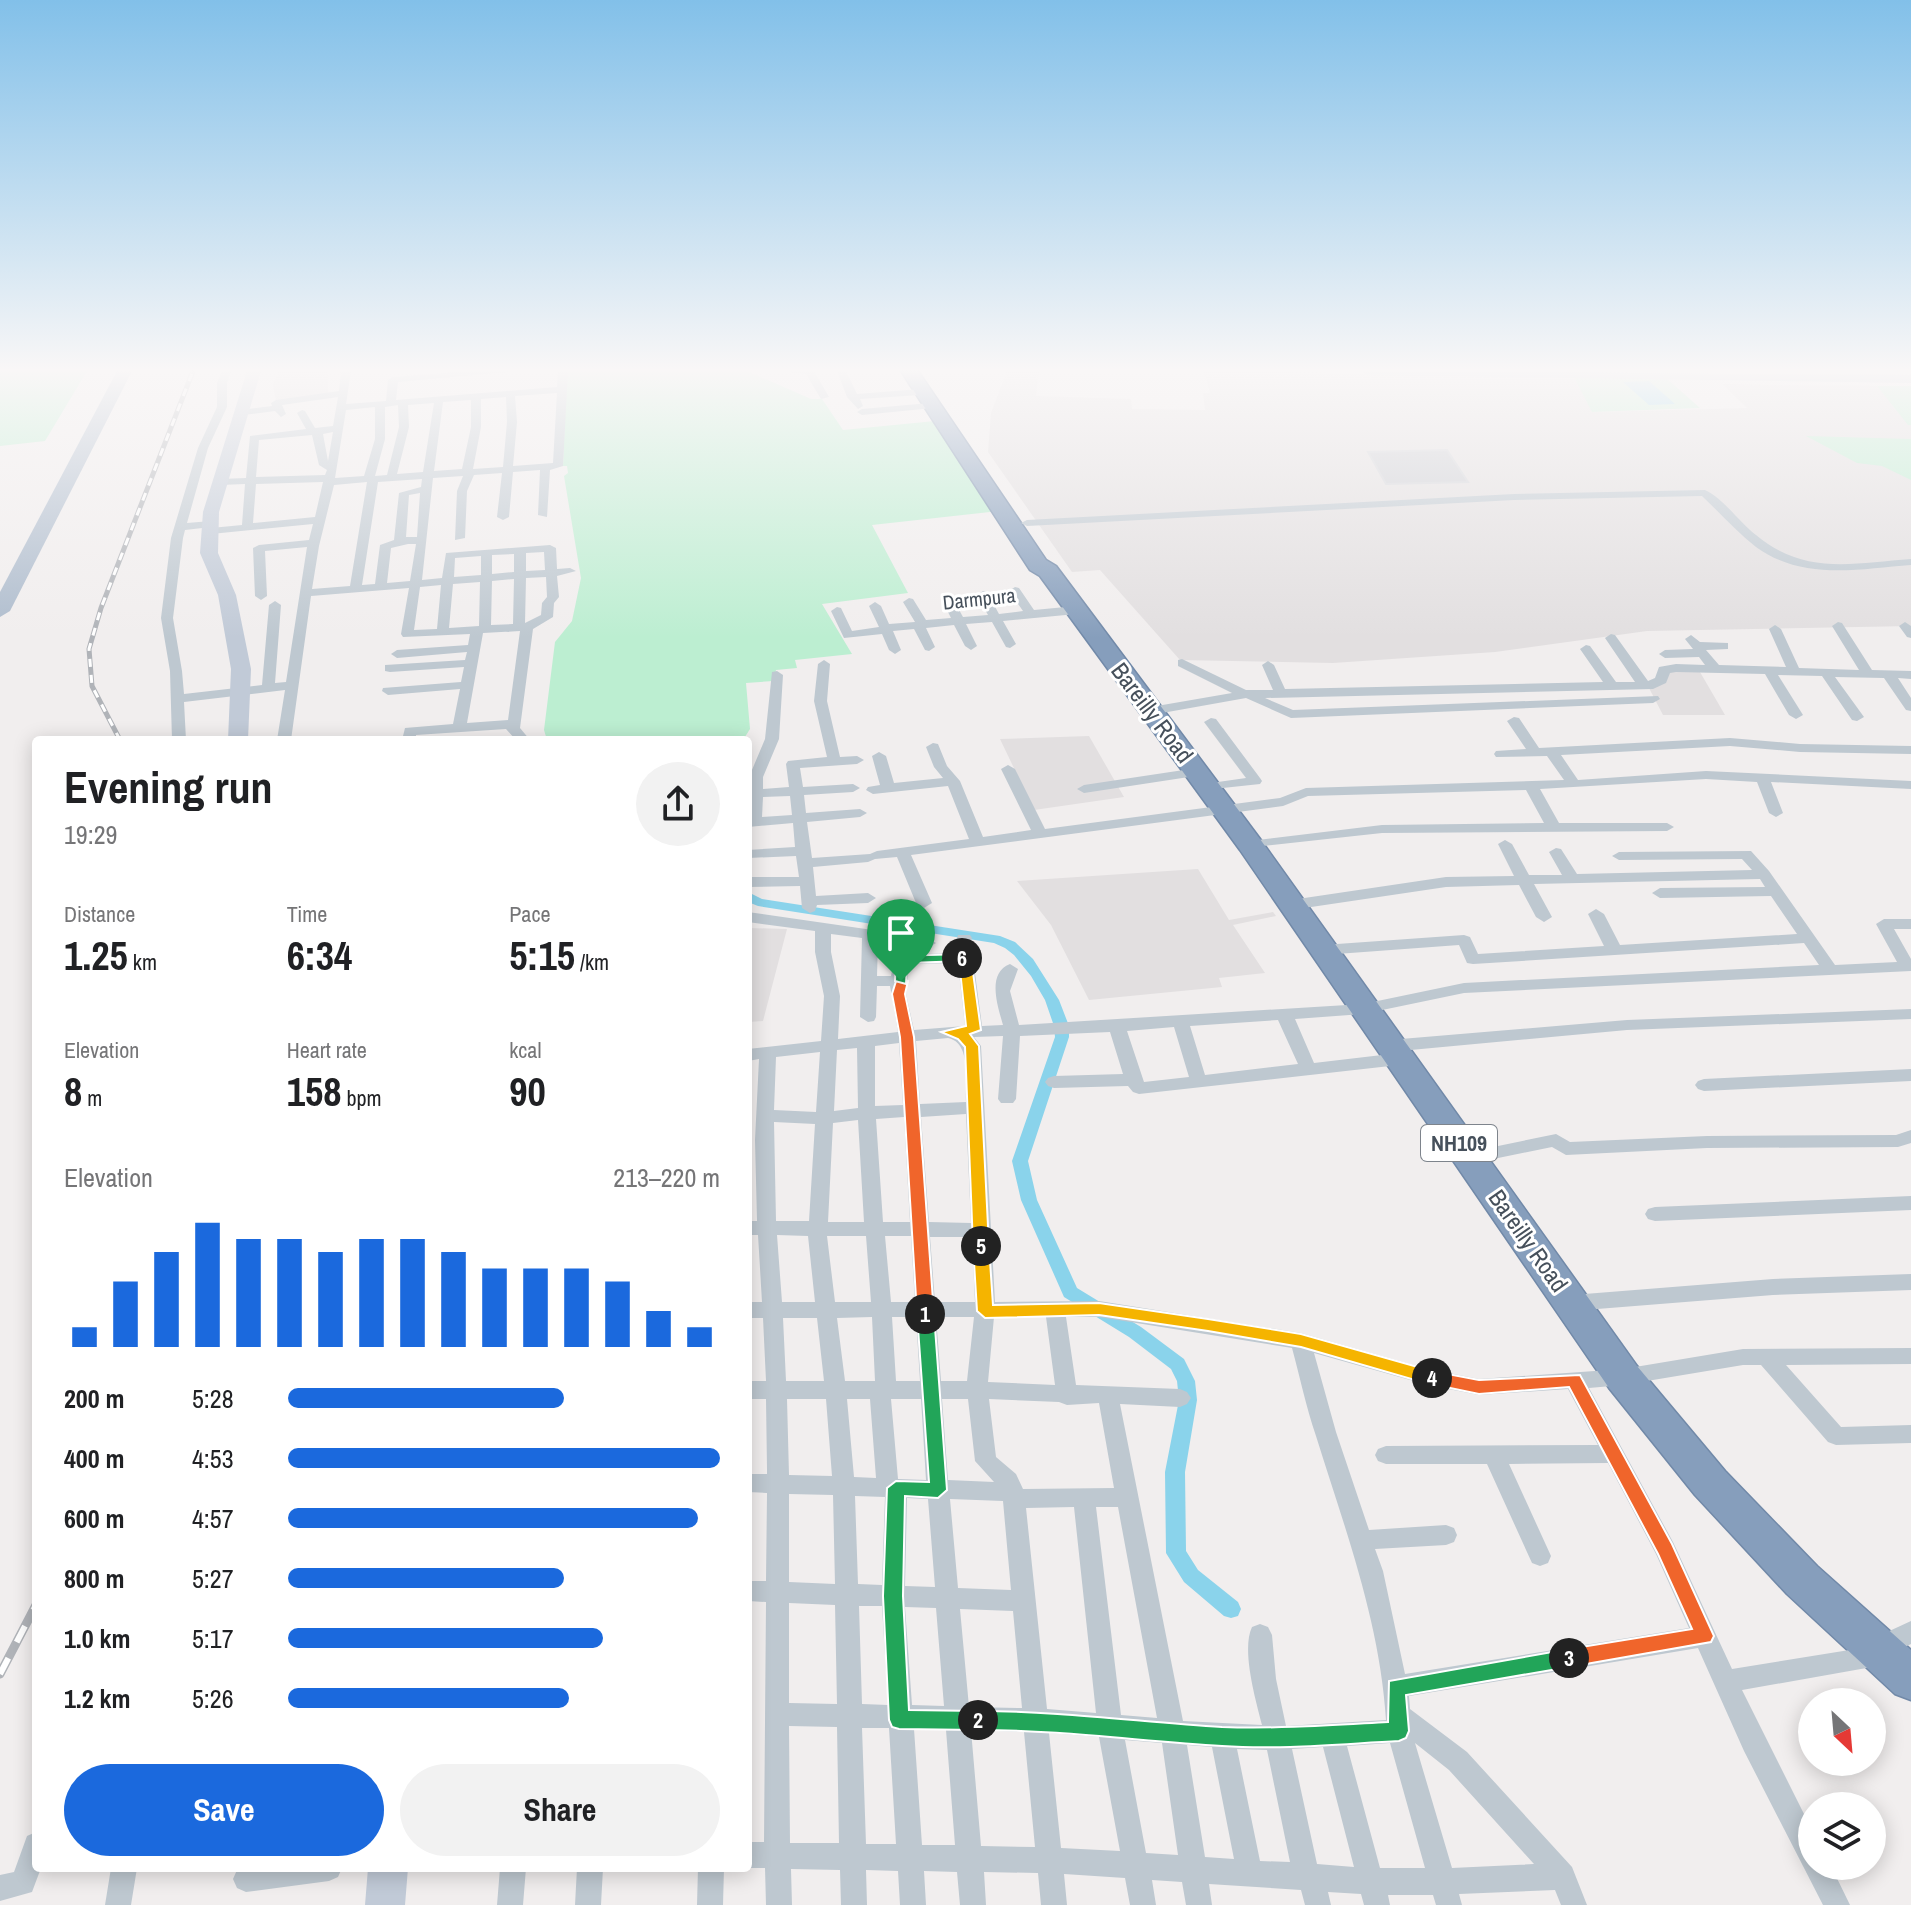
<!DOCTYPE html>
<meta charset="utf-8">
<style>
:root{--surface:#fff;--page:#f2f2f2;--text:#202124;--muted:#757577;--accent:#1b69dd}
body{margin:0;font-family:"Archivo Narrow",sans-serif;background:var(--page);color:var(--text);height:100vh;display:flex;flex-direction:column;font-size:30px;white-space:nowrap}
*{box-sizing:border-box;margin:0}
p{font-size:26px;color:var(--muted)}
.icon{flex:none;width:44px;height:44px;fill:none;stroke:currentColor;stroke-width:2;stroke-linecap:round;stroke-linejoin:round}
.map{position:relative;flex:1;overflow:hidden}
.details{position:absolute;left:32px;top:736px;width:720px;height:1136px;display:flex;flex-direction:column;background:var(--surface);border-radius:8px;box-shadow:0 4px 20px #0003}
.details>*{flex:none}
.needle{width:52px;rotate:154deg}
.fabs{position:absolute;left:1798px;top:1688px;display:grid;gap:16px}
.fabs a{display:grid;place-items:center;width:88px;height:88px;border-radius:50%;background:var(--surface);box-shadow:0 4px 20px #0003;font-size:40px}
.pin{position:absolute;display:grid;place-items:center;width:68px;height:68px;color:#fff;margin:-82px -34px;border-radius:50% 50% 50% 0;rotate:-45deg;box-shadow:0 0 8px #0007}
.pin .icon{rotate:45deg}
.km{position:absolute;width:40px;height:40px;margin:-20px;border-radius:50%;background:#222;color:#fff;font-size:22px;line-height:40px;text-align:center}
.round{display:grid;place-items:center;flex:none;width:84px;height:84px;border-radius:42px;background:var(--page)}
.overview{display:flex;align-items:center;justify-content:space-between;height:136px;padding:0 32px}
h1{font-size:44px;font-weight:700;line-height:60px}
.metrics{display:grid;grid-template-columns:repeat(3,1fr);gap:12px;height:136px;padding:8px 32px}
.metrics div{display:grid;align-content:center}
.metrics b{font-size:40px;font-weight:700}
.metrics small{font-size:22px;font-weight:400}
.metrics p{font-size:22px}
.chart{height:224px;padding:16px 32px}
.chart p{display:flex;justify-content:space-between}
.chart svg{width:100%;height:144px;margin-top:8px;stroke:var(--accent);stroke-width:6}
.cta{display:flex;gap:16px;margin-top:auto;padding:16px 32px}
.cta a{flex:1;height:92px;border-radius:48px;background:var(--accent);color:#fff;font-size:32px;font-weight:700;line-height:92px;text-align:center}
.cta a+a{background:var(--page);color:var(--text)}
ul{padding:0 32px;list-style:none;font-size:26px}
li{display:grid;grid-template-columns:128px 96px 1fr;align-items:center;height:60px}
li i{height:20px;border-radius:10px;background:var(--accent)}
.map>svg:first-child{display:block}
</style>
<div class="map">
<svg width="1911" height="1905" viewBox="0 0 1911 1905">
<rect width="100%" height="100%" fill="#f1eeee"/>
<path fill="#e2dfe0" d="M278 371H328V394L276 401 273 385Z
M1007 371H1039L1036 396 1131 399 1132 409 1205 410 1203 393H1210L1204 371 1574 377 1594 412 1747 408 1722 384 1877 386 1911 425V626L1647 631 1495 652 1333 663 1180 660 1100 570 1072 572 988 452 991 413Z
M1671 672H1700L1725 715H1663L1649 688Z
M1089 736 1124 797 1034 810 1000 739Z
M1198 869 1229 920 1273 912 1276 916 1233 925 1265 973 1219 978 1222 987 1089 1000 1051 925 1017 881Z
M748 928 787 929 763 1021 748 1022Z"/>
<path fill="#bceed1" d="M0 371H87L45 441 0 446Z
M567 371H747L811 399H822L843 430 935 421 999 511 872 525 908 593 822 604 852 654 795 660 797 668 776 670 773 681 746 683 750 729 743 740H547L544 730 555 642 572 621 581 578 564 476 568 473 567 466H563Z
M1574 377H1665L1700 408 1592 412Z
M1877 386H1911V425H1908Z
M1806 436 1911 439V480L1882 466 1857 463Z"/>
<path fill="#8ad3eb" d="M1649 381 1675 404 1649 405 1623 382Z"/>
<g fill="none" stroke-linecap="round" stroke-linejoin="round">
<path fill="#8ad3eb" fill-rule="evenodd" d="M748 892 762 899 1000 936 1015 942 1033 959 1059 1000 1069 1026V1037L1028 1161 1037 1200 1077 1288 1141 1327 1184 1359 1195 1381 1197 1400 1185 1472 1186 1551 1198 1570 1238 1602 1241 1609 1238 1616 1231 1618 1224 1616 1184 1582 1166 1553 1165 1472 1179 1400 1177 1381 1171 1369 1129 1337 1064 1297 1021 1200 1012 1161 1055 1037 1054 1026 1045 1000 1031 976 1014 955 1005 948 994 943 758 906 748 902Z"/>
</g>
<path fill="#cbcdd3" stroke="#d2d4d9" stroke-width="2" d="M1447 450 1468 482 1386 484 1368 452Z"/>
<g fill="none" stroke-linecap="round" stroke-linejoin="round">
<g stroke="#7189a8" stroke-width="3">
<path id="highway" d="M901 371H918L1046 560 1056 566 1260 839 1637 1366 1725 1471 1817 1566 1911 1650V1700L1895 1694 1787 1594 1695 1495 1609 1388 1240 850 1040 576 1030 570Z"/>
</g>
<path fill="#bec8d0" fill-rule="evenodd" d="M222 371H231L227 383V407L208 448 187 523 211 521 217 524 211 527 185 530 183 538 173 618 182 671 184 694 262 685 269 605 275 601 281 605 275 683 286 682 307 547 265 551 267 596 261 600 255 596 253 548 259 545 309 540 313 524 211 534 205 531 211 528 242 525 245 484 220 485 215 482 220 479 246 478 250 436 306 429 297 413 302 410 305 411 315 428 333 426 338 397 282 405 286 414 281 417 275 411 243 415 238 412 240 410 272 406 271 403 276 400 339 391 341 371H351L346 404 386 401 388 380 393 377 470 371H519L398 382 396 400 557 387 558 371H568L563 466 550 470 547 517 538 515 540 470 513 472 509 517 503 520 497 517 502 473 474 475 467 491 465 538 455 540 457 491 463 476 433 478 422 580 442 578 446 553 550 545 556 548 557 569 570 568 576 571 557 576 559 597 554 603 553 617 533 629 520 728 530 740H516L506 729 416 735V740H402L405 728 453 724 460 689 388 695 382 691 383 688 461 682 464 667 390 672 385 671V665L465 660 467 652 397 658 391 654 397 650 468 645 470 634 403 637 401 634 409 588 311 596 291 740H277L285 690 184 702 186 740H172L170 671 161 618 171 538 198 448 217 407V383ZM557 393 553 463 513 466 517 422 515 396ZM506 397 507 422 503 467 473 469 481 427V399ZM471 400V427L462 469 434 471 443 402ZM434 403 423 472 397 474 409 427 408 405ZM398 405 399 427 387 475 375 476 385 439V407ZM375 407V439L364 476 335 478 346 410ZM333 432 328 461 323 434ZM312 435 319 465 327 470 325 475 256 477 259 440ZM422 479 421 487 399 493 394 540 380 545 375 584 362 585 378 482ZM323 482 315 517 253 523 256 484ZM367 482 350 586 312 589 319 546 334 485ZM420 493 417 537H406L409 495ZM408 544H416L410 581 387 583 391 548ZM544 552 545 570 526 571V553ZM514 554V572L492 574V555ZM481 556V575L454 577 455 558ZM546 577 547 597 542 603 541 615 525 623 526 578ZM514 579 513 624 491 625 492 581ZM480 582 479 626 449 628 453 584ZM441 585 437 629 414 630 420 587ZM520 631 508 720 467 723 483 633Z
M783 371H814L829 397 821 399 806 374Z
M837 371H846L857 394 920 389 925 392 920 395 860 399 863 406 858 409 847 397Z
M930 403 933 404V408L862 415 857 412 862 409Z
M1705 490C1724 499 1739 522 1756 535 1805 576 1853 563 1911 559V565C1858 569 1803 581 1756 547 1737 532 1720 513 1702 496L1514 500 1027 526 1021 523 1027 520 1514 494Z
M1015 587 1019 588 1034 610 1076 606 1082 610 1076 614 1003 621 1016 644 1010 648 1006 647 992 622 966 624 977 646 971 650 965 646 954 625 926 628 935 647 929 651 925 650 914 629 893 631 901 650 895 654 889 650 882 634 844 638 831 611 837 607 841 608 852 631 879 627 869 606 875 602 881 606 889 624 915 622 903 602 909 598 913 599 926 620 951 618 942 600 948 596 952 597 963 617 988 615 977 595 983 591 987 592 999 614 1023 611 1009 591Z
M1838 622 1842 623 1872 670 1911 671V679L1898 678 1911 698V711L1906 710 1884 678 1835 677 1864 717 1857 721 1852 720 1822 676 1778 675 1803 715 1796 719 1789 715 1765 674 1676 672 1670 673 1666 683 1653 689 1265 698 1293 710 1658 696 1660 699 1653 703 1291 718 1246 698 1151 715 1144 711 1151 707 1232 693 1178 666V660L1182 659 1246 690H1273L1262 665 1268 661 1274 665 1285 689 1603 682 1580 649 1586 645 1590 646 1616 682H1635L1605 638 1611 634 1615 635 1648 681 1655 678 1659 667 1676 664 1705 665 1699 657 1665 658 1659 654 1665 650 1693 649 1685 639 1691 635 1700 642 1728 643V649L1706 650 1719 665 1786 667 1769 629 1775 625 1781 629 1799 668 1859 670 1832 626Z
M1905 622 1911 626V638L1907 637 1899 626Z
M824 660 830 664 827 701 840 757 857 756 864 760 857 764 800 768 803 787 853 784 860 788 853 792 804 795 806 813 860 809 867 813 860 817 807 822 812 858 870 854 877 851 969 839 948 786 873 794 866 790 868 787 880 785 872 756 879 752 886 756 894 783 943 778 934 767 926 747 933 743 938 744 947 766 960 781 983 837 1031 830 1001 769 1008 765 1015 769 1045 829 1280 798 1306 788 1564 780 1547 756 1496 757 1494 754 1496 751 1526 749 1507 721 1514 717 1519 718 1539 748 1730 738 1800 744 1911 746V754L1800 752 1730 746 1561 755 1578 780 1706 771 1911 781V789L1771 782 1783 813 1776 817 1769 813 1757 782 1706 779 1540 789 1559 823H1667L1674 827 1667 831 1382 833 1245 848 1243 845 1250 841 1382 825 1544 823 1526 790 1308 796 1283 806 911 855 932 903 924 908 916 903 897 857 875 859 868 862 813 867 816 896 868 893 876 898 868 903 817 905 815 911 810 913 802 908 800 886 748 887V877H799L796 856 748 858V850L795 847 793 823 748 827 749 777 765 739 772 672 777 671 783 675 779 739 763 777V789L789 787 786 764 788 761 827 757 814 701 818 664ZM790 796 792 815 762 817 763 797Z
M1211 718 1216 719 1260 778 1262 781 1260 784 1204 790 1202 787 1204 784 1246 778 1204 722Z
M1197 768 1202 769 1204 772 1202 775 1084 793 1077 789 1084 785Z
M1505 840 1512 844 1529 875H1562L1549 852 1556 848 1561 849 1577 874 1752 870 1742 859 1619 860 1612 856 1619 852 1751 851 1769 871 1835 965 1897 962 1876 924 1884 919H1911V929H1894L1911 959V971L1464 993 1363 1014 1295 1019 1314 1063 1399 1053 1408 1059 1399 1065 1139 1094 1133 1092 1128 1086 1054 1088 1048 1086 1045 1082 1048 1078 1054 1076 1123 1074 1110 1032 1020 1036 1016 1099 1013 1103H1001L998 1099 1003 1036 974 1037 981 1046 995 1302 1099 1301 1301 1333 1428 1369 1479 1379 1623 1369 1743 1349 1911 1348V1364L1786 1365 1841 1427 1911 1425V1443L1836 1445 1828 1442 1761 1365H1743L1623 1385 1589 1388 1673 1542 1732 1669 1868 1647 1872 1639 1911 1621V1644L1891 1654 1889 1664 1742 1690 1812 1830V1866H1831L1850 1905H1823L1744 1751 1698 1648 1409 1696 1410 1709 1467 1752 1572 1867 1587 1905H1561L1555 1890 1459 1894 1462 1905H1436L1433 1895H1388L1390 1905H1364L1361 1894 1328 1892 1331 1905H1305L1301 1890 1209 1884 1212 1905H1186L1182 1882 1152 1880 1156 1905H1130L1125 1878 1064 1874 1067 1905H1041L1038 1873 984 1872 986 1905H960L957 1872 924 1871 926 1905H900L898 1871 866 1870 867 1905H841L840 1870 791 1869 792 1905H766L765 1868H748V1842H764L766 1602 748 1601V1581H766L767 1493 748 1492V1474H767V1470L766 1399H748V1381H766L763 1318H748V1302H762L758 1235H748V1221H757L755 1140 759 1059 748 1061V1049L821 1041 824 996 815 952V931L748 922V912L928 938 936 943 928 948 878 941 877 976H891L895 955 955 953 953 949 958 935H970L972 938 969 949 973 958 982 1026 1003 1025C998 1007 986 973 1010 964L1018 969 1010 991 1019 1025 1363 1004 1464 983 1819 965 1804 943 1473 964 1467 963 1459 945 1323 955 1315 950 1323 945 1464 935 1470 937 1478 954 1604 946 1588 914 1596 909 1604 914 1620 945 1797 934 1771 896 1660 898 1652 893 1660 888 1765 887 1760 879 1534 884 1552 917 1544 922 1536 917 1519 885 1446 887 1291 910 1283 905 1291 900 1446 877 1514 876 1498 844ZM831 934 862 938 860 1017 868 1022 874 1021 876 1017 877 986H890L898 1032 838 1039 840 996 831 952ZM958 963 965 1026 914 1030 906 994 909 964ZM1278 1020 1298 1064 1205 1075 1190 1026ZM1174 1027 1189 1077 1144 1082 1127 1031ZM948 1038C972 1043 965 1082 966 1102L920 1104 916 1041ZM899 1043 903 1105 875 1106V1046ZM857 1048 858 1108 834 1111 837 1050ZM820 1052 816 1112 774 1110 776 1057ZM966 1114 971 1223 929 1222 921 1117ZM904 1117 910 1222H883L876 1119ZM858 1120 864 1222H828L833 1123ZM774 1122 815 1124 809 1221H776ZM777 1235 808 1236 815 1302H782ZM827 1236H866L871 1302H835ZM885 1236H911L915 1302H891ZM930 1237H972L975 1302H935ZM872 1317 875 1381H845L837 1318ZM892 1317H916L920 1381H896ZM936 1317H974L967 1381H941ZM994 1317H1046L1055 1385 988 1382ZM1066 1317H1099L1292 1348C1300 1377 1306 1407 1316 1436 1345 1529 1380 1622 1386 1720L1286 1726 1276 1679 1272 1635 1268 1627 1260 1624 1252 1627C1241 1650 1256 1701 1262 1725L1183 1721 1120 1404 1180 1407 1187 1404 1191 1398 1187 1392 1180 1389 1076 1385ZM817 1318 824 1381H786L783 1318ZM1314 1353 1428 1385 1479 1395 1568 1389 1598 1445 1386 1446 1378 1449 1375 1455 1378 1461 1386 1464H1487L1532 1563 1540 1566 1548 1563 1551 1556 1509 1464 1608 1463 1656 1554 1689 1628 1405 1674 1383 1571 1375 1549 1446 1545 1454 1542 1457 1535 1454 1528 1446 1525 1369 1530 1336 1432ZM787 1399H826L832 1476 789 1475ZM847 1399H870L876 1478 854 1477ZM891 1399H921L926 1480 898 1479ZM942 1399H968L975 1461 994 1482 948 1480ZM989 1399 1059 1402 1067 1405 1099 1403 1114 1488 1023 1489 1016 1474 996 1457ZM789 1494 833 1495 835 1584 789 1582ZM855 1496 885 1497 882 1585 858 1584ZM907 1498 928 1499 935 1587 905 1586ZM950 1499 1003 1501 1011 1590 958 1588ZM1074 1507 1096 1713 1047 1709 1026 1508ZM1096 1507H1118L1157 1718 1121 1715ZM789 1603 835 1605 837 1704 789 1703ZM859 1606H882L888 1705 862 1704ZM905 1607 936 1608 944 1706 912 1705ZM960 1609 1013 1611 1022 1708 969 1707ZM789 1726 837 1727 839 1843H790ZM862 1728H889L896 1844H866ZM914 1729 946 1730 955 1845H922ZM971 1730 1024 1732 1035 1847 981 1846ZM1049 1733 1099 1737 1120 1851 1061 1848ZM1125 1740 1162 1743 1178 1855 1146 1853ZM1390 1743 1425 1868H1380L1347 1746ZM1415 1743 1449 1770 1534 1864 1452 1868ZM1187 1745 1212 1747 1234 1859 1205 1857ZM1323 1747 1354 1867 1317 1864 1292 1749ZM1237 1749 1267 1750 1290 1862 1260 1861Z
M1911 1009V1019L1627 1030 1389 1052 1380 1046 1389 1040 1627 1020Z
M1911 1069V1081L1704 1091 1698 1089 1695 1085 1698 1081 1704 1079Z
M1911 1130V1143L1898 1147 1707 1148 1566 1155 1552 1147 1469 1164 1463 1163 1460 1158 1463 1153 1469 1152 1556 1134 1570 1142 1707 1136 1896 1135Z
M1911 1196V1210L1655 1221 1648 1219 1645 1214 1648 1209 1655 1207Z
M1911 1274V1290L1773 1295 1572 1311 1565 1308 1562 1303 1565 1298 1572 1295 1773 1279Z
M36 1832V1868H41L32 1892 0 1901V1875L14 1872 27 1836Z
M111 1868H137L131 1905H105Z
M240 1868H342L338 1877 329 1881 246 1892 237 1888 233 1879 237 1870Z
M500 1868H526L523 1905H497Z
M577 1868H603L601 1905H575Z
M698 1868H724L723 1905H697Z"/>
<path fill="#c1cad7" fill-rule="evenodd" d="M247 371H261L219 512 218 553 236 595 251 669 248 740H228L231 669 218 595 200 553 203 512Z
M1361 371 1911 375V383L1368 375Z
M368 1868H408L405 1905H365Z"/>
<path fill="#aebccd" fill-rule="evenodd" d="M117 371H132L10 611 0 617V592Z"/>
<use href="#highway" fill="#869ebc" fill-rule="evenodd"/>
<g stroke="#b0b3b8" stroke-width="5">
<path id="rail-far1" d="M120 740 92 686 89 649 101 608 193 371"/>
</g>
<g stroke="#b0b3b8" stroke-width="9">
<path id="rail" d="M0 1674 36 1605"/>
</g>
<use href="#rail-far1" stroke="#fff" stroke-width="3" stroke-dasharray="8" stroke-linecap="butt"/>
<use href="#rail" stroke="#fff" stroke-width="6" stroke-dasharray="18" stroke-linecap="butt"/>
</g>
<linearGradient id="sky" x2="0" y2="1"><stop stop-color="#82c0e9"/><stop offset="0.58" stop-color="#f9f7f7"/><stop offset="1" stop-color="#f9f7f7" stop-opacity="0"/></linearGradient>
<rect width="1911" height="638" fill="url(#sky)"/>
<path fill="#f0652b" stroke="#fff" stroke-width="2" d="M897 978 908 981 905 994 914 1037 934 1314 925 1320 917 1314 900 1037 892 994Z"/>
<path fill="#22a559" stroke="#fff" stroke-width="2" d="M925 1307 934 1314 947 1490 938 1498 905 1496 903 1596 909 1710 978 1711 985 1713 988 1720 985 1727 978 1730 899 1729 892 1727 889 1720 883 1596 887 1488 896 1481 929 1482 917 1314Z"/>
<path fill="#22a559" stroke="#fff" stroke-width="2" d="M1569 1649 1578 1658 1569 1667 1406 1695 1409 1731 1406 1738 1399 1741C1340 1744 1281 1750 1222 1746 1140 1741 1059 1730 978 1730L970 1727 967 1720 970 1713 978 1711C1060 1711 1141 1722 1222 1727 1278 1729 1333 1725 1388 1722L1389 1681Z"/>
<path fill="#f0652b" stroke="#fff" stroke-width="2" d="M1432 1371 1479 1380 1580 1375 1672 1544 1714 1636 1711 1642 1569 1667 1562 1665 1559 1658 1562 1652 1569 1649 1692 1629 1658 1554 1569 1387 1479 1394 1426 1383V1373Z"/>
<path fill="#f5b400" stroke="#fff" stroke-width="2" d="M981 1240 989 1246 993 1305 1099 1303 1208 1319 1301 1334 1432 1371 1441 1378 1432 1385 1301 1347 1208 1331 1099 1315 985 1318 977 1311 973 1246Z"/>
<path fill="#f5b400" stroke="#fff" stroke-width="2" d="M965 954 971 958 981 1030 970 1034 979 1046 989 1246 981 1252 973 1246 965 1047 958 1039 941 1032 966 1026 959 961 955 958Z"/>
<path fill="#22a559" stroke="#fff" stroke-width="2" d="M962 954 966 955V961L907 963 906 984 895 981 896 956Z"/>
<g text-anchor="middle" stroke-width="6" stroke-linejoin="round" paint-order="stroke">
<g font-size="20" fill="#46505b" stroke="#fff">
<text transform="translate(979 599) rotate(-6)" y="7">Darmpura</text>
</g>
<rect fill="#fff" stroke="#7e848c" stroke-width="2" x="1421" y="1125" width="76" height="36" rx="6"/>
<g font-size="22" font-weight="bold" fill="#46505b">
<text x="1459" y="1151">NH109</text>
</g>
<g font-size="24" fill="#46505b" stroke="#fff">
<text transform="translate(1152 713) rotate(53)" y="8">Bareilly Road</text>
<text transform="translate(1528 1241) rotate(55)" y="8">Bareilly Road</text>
</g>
</g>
</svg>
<div class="fabs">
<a><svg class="needle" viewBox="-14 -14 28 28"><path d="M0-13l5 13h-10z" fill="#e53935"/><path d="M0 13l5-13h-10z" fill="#757577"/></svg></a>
<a><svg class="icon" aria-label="layers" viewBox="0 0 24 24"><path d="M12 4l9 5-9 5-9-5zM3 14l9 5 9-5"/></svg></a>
</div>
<div class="pin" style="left:901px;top:981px;background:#1e9e55"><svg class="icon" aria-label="arrive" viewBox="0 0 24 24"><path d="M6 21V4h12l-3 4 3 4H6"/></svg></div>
<b class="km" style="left:925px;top:1314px">1</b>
<b class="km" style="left:978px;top:1720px">2</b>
<b class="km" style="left:1569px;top:1658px">3</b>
<b class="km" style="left:1432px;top:1378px">4</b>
<b class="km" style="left:981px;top:1246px">5</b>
<b class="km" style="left:962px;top:958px">6</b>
<section class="details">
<div class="overview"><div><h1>Evening run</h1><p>19:29</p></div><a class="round"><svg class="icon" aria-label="share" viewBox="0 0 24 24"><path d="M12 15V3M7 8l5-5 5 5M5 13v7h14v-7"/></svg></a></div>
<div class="metrics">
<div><p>Distance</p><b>1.25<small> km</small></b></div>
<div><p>Time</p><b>6:34</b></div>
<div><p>Pace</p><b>5:15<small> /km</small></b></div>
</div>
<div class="metrics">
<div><p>Elevation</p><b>8<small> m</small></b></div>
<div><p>Heart rate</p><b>158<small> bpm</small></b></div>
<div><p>kcal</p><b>90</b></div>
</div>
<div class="chart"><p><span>Elevation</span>213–220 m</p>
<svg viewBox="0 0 160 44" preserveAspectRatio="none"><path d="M5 44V38M15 44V24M25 44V15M35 44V6M45 44V11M55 44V11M65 44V15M75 44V11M85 44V11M95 44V15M105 44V20M115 44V20M125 44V20M135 44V24M145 44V33M155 44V38"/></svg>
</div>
<ul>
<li><b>200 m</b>5:28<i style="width:64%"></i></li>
<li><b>400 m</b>4:53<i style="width:100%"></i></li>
<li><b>600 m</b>4:57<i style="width:95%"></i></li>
<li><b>800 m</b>5:27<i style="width:64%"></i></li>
<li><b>1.0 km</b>5:17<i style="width:73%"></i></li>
<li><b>1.2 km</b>5:26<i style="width:65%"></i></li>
</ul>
<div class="cta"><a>Save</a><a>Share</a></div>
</section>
</div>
